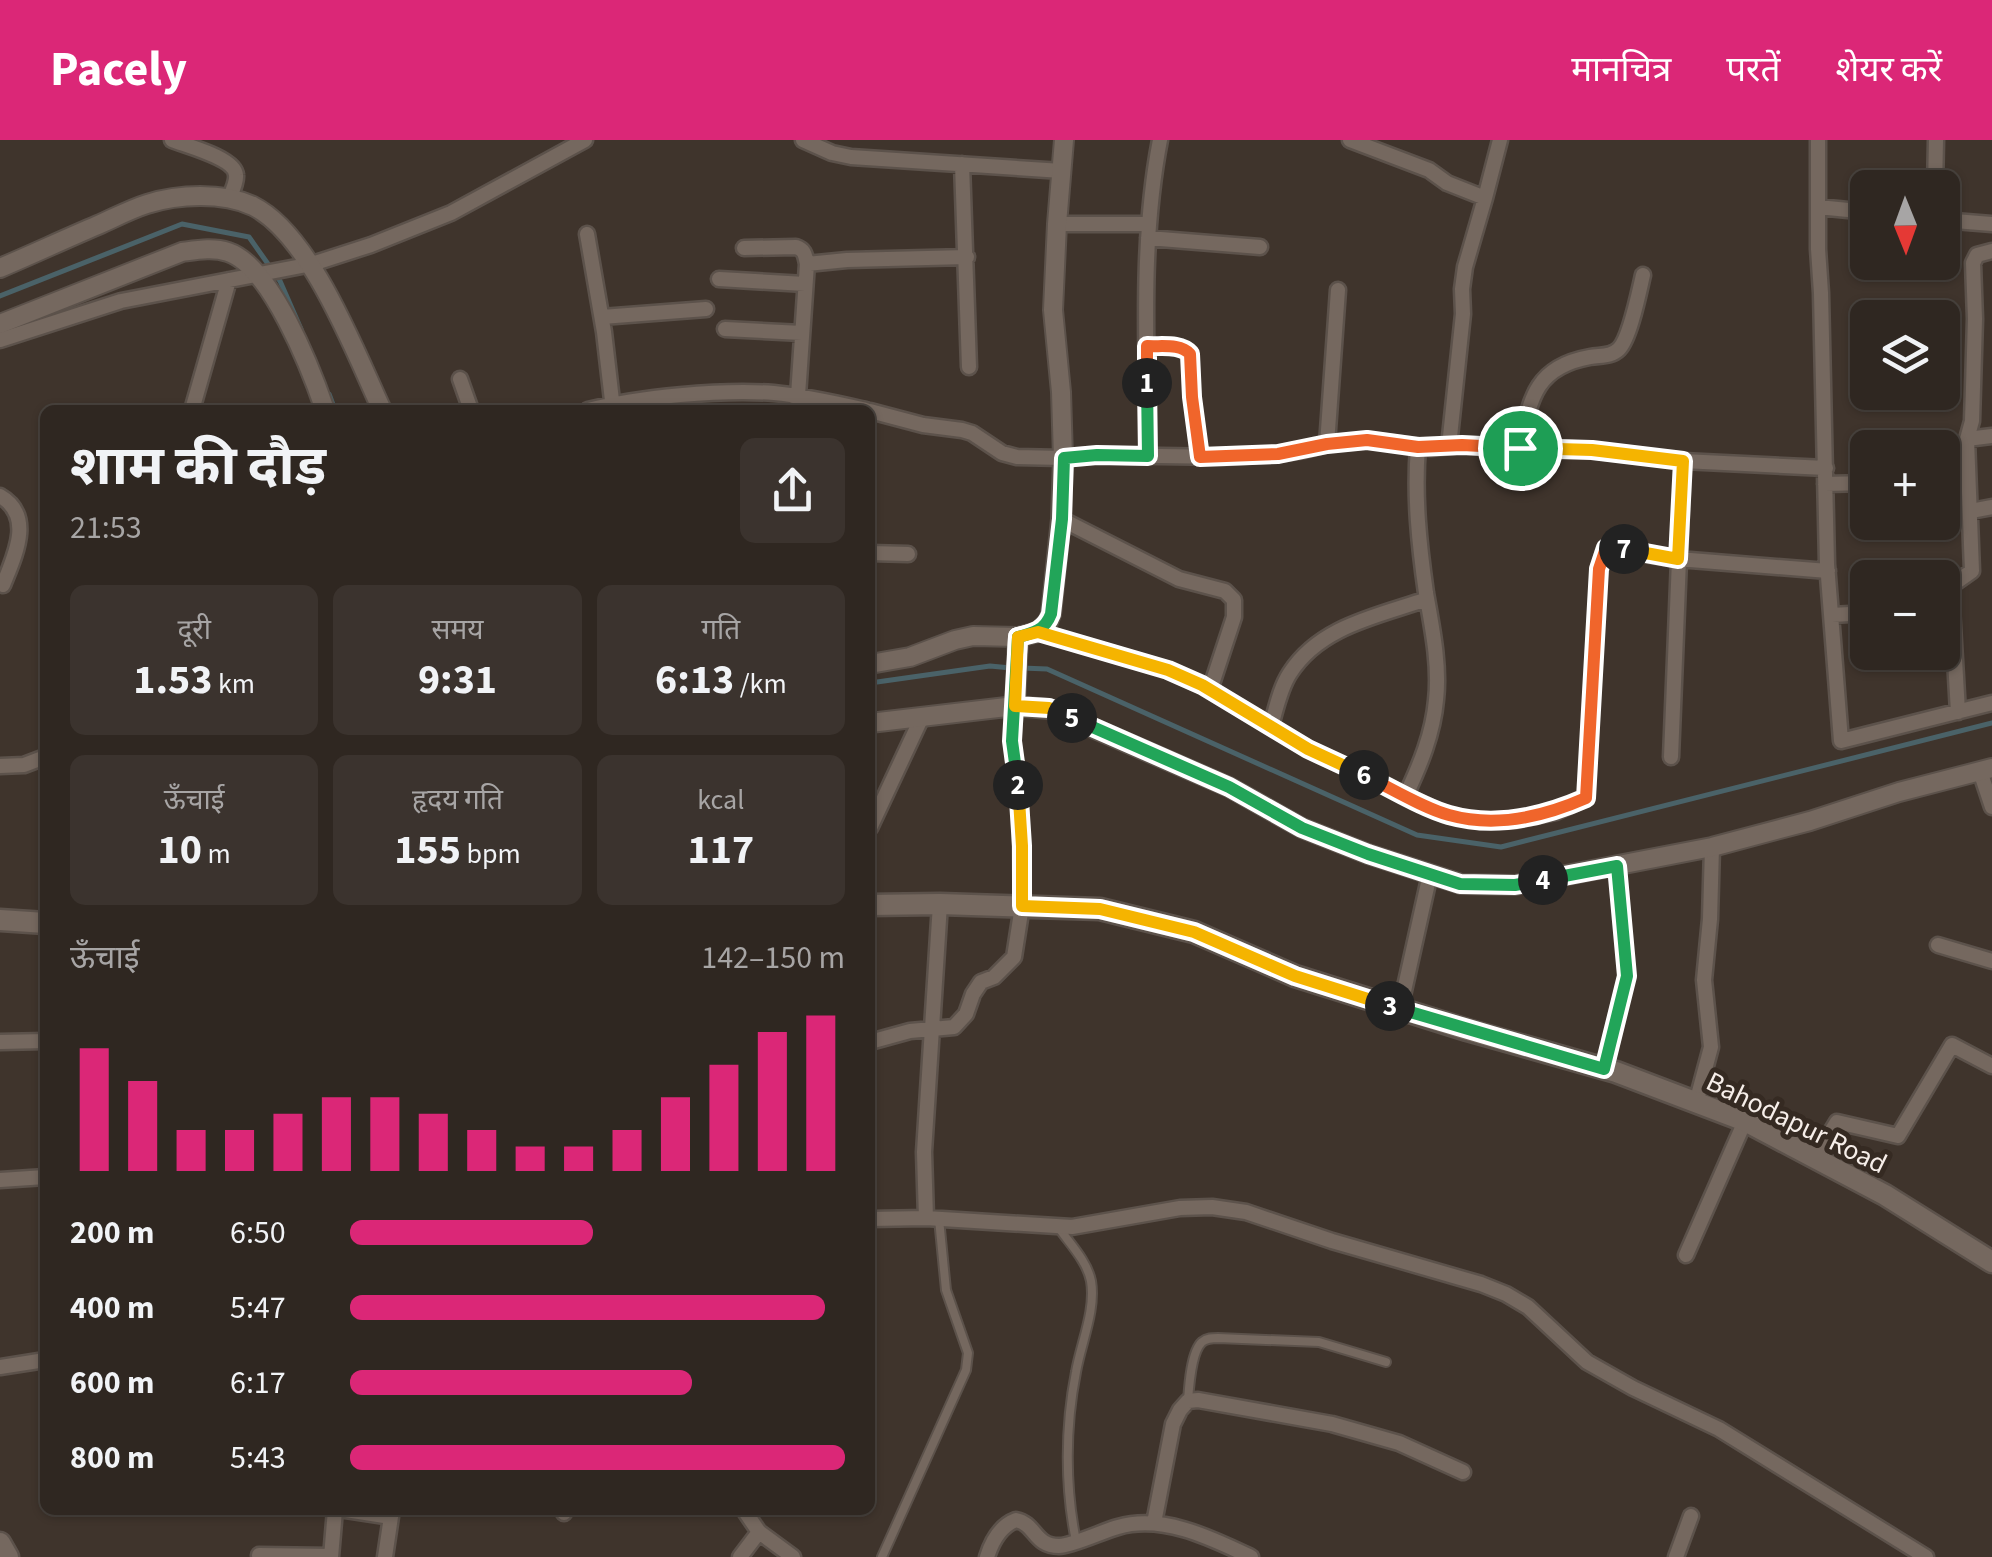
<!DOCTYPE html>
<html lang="hi">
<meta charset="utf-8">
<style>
:root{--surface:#2f2721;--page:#3b332e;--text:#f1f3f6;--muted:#a7a5a5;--line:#4a443f;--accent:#db2777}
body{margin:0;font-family:"Source Sans 3","Noto Sans Devanagari",sans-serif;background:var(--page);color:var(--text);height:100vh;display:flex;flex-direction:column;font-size:38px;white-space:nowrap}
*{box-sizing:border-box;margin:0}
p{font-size:32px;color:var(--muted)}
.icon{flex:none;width:55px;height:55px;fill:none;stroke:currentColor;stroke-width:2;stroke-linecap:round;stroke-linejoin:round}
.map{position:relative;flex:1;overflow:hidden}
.panel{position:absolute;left:40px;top:265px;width:835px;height:1110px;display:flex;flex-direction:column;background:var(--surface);border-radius:15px;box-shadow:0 2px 8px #0004,0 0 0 2px var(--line)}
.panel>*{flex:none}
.needle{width:65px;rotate:179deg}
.fabs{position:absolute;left:1850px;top:30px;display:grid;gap:20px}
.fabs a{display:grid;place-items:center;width:110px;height:110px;border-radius:15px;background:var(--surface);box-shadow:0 2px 8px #0004,0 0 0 2px var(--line);font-size:50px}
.pin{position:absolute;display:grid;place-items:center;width:85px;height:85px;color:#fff;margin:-42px;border:5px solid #fff;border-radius:50%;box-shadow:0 2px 10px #0007}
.km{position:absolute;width:50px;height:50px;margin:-25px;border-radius:50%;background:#222;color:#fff;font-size:28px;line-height:50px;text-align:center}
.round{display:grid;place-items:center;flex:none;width:105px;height:105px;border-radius:15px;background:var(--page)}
.summary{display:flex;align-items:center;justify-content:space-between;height:170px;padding:0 30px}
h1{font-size:55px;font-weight:700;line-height:75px}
.metrics{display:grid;grid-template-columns:repeat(3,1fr);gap:15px;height:170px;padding:10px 30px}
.metrics div{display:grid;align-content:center;border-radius:15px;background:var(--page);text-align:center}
.metrics b{font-size:42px;font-weight:700}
.metrics small{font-size:28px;font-weight:400}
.metrics p{font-size:28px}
.chart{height:280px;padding:20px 30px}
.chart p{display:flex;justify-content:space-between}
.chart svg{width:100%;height:180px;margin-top:10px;stroke:var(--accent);stroke-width:6}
ul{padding:0 30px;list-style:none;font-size:32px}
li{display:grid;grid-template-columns:160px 120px 1fr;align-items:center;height:75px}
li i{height:25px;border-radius:12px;background:var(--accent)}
header{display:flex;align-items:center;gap:60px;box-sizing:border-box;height:140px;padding:0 50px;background:var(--accent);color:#fff}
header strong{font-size:48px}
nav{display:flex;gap:55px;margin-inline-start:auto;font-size:35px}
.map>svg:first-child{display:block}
</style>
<header>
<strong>Pacely</strong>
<nav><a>मानचित्र</a><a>परतें</a><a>शेयर करें</a></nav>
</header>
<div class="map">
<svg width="1992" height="1417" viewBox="0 0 1992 1417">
<rect width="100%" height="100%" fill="#3f342c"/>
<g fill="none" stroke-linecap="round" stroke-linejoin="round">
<path stroke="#4a6268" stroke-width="5" d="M0 156 182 84 249 97 280 141 301 189
M329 254 335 270
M1022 528 1047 529 1417 695 1501 707 1992 583
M870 543 990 526 1011 528"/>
<g stroke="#5c524b" stroke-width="12">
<path id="service" d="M1059 1088C1070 1104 1087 1121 1091 1141 1096 1170 1081 1203 1076 1232 1065 1287 1065 1347 1076 1401
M1188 1261C1189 1247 1191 1212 1202 1202 1207 1198 1212 1198 1218 1198L1319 1202 1386 1222
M882 1417 966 1230 968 1213 946 1150 939 1079"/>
</g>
<g stroke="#5c524b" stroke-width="19">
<path id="minor" d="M172 0C187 6 235 18 236 35 237 42 232 52 229 59
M803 0 832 13 851 17 1062 31
M1350 0 1429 30 1447 43 1485 58 1465 127 1462 149 1463 174 1449 306
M1818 0V109L1821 153 1827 424 1841 601 1992 563
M962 24 969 227
M1935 48 1936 0
M1485 58 1500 0
M1818 67 1868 72
M1942 80 1992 84
M1057 84H1149
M587 94 604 192 613 269
M1148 98 1260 107
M744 108 796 107C805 110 805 115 807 124L797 270
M1992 111 1977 115 1973 123 1975 179 1972 281 1967 299 1992 296
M807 124 847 120 967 117
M719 139 805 144
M602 177 706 169
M725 189 802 193
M0 200 121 161 312 124 371 105 451 73 585 0
M1147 206C1161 207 1180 203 1190 215L1192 257 1200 317
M460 239 471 270
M192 270 229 140
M588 270C639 257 721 249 774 253 805 256 835 263 866 270
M870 271 923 285 962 290 972 293 1002 313 1017 317 1063 318 1097 315 1224 317 1278 314 1304 310 1327 304 1367 300 1431 308 1462 305 1591 310 1683 321 1826 328
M1327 304 1338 150
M1520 308C1530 260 1534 227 1590 217 1600 215 1611 217 1619 209 1630 198 1639 152 1643 135
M1148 316C1147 211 1140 103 1160 0
M1942 328 1967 325
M1825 344 1868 343
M0 356C35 376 14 417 3 445
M1971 371 1992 367
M1061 379 1179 439 1225 451 1234 460V477L1210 550
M870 413 908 414
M1832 475 1868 473
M1038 492 1168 530 1201 545 1308 609 1446 675 1480 681 1516 680 1556 672 1586 658 1599 429 1605 408 1678 419 1828 431
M1958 572 1951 450 1955 443 1972 431 1967 299
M1271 586C1276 569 1280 548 1290 533 1320 486 1378 476 1427 459
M1671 617 1683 321
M0 626 24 625 45 617
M1980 631 1992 667
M1406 655C1420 625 1433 594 1436 560 1440 525 1432 487 1426 453 1419 404 1414 356 1418 307
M870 688 921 579
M1938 805 1992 821
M1400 869 1430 734
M0 902 45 901
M870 902 910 891 954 887 966 874 973 854 981 842 994 837 1014 817 1022 766 1020 668 1012 601 1015 566
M1604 929 1627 836 1617 726
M1696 963 1711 907 1704 840 1710 779 1712 707
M1815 1018 1837 982 1898 996 1952 905 1992 926
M0 1040 45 1037
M926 1078 924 1012 940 764
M870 1079 926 1078 1072 1087 1180 1068 1212 1067 1246 1072 1332 1101 1481 1144 1506 1154 1528 1167 1587 1222 1633 1248 1719 1289 1926 1417
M1686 1115 1745 981
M0 1227 45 1220
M346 1370 391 1377
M744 1370 759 1392 793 1417
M564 1373V1370
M1154 1383 1173 1284 1180 1270 1188 1261 1198 1260 1332 1284 1399 1303 1463 1332
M259 1415 331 1416
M331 1417 335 1370
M385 1417 392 1370
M740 1417 759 1392
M987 1417C992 1401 1000 1386 1016 1380 1036 1384 1034 1406 1059 1406 1072 1406 1103 1391 1118 1387 1163 1374 1211 1398 1251 1417
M1676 1417 1691 1376"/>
</g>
<g stroke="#5c524b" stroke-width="22">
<path id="tertiary" d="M0 128C33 114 65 99 98 85 114 78 131 69 147 64 178 54 223 52 253 66 311 95 355 212 382 270
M0 184 182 112C197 110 213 107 228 112 271 126 311 229 325 270
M870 524 910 517 955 500 973 496 1018 497 1038 492 1048 482 1051 474 1061 379 1063 318 1061 252 1053 170 1057 84 1064 0
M1015 566 1018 497
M870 583 1015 566 1049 569 1229 647 1302 688 1368 714 1461 744 1515 745 1712 707 1810 681 1899 652 1992 628"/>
</g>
<g stroke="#5c524b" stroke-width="25">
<path id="secondary" d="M870 765 940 764 1100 769 1194 792 1295 836 1467 890 1616 932 1745 981 1885 1055 1992 1122
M0 780 45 783
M0 1403 8 1417"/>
</g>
<use href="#service" stroke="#75685f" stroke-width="8"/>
<use href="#minor" stroke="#75685f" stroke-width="14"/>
<use href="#tertiary" stroke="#75685f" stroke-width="18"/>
<use href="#secondary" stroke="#75685f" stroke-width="20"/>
</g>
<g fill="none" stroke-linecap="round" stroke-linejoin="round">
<g stroke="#fff" stroke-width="20">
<path id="split-1" d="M1147 243V206C1161 207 1180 203 1190 214L1192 257 1200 317 1278 314 1327 304 1367 300 1418 307 1462 305 1520 308"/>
</g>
<g stroke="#fff" stroke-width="20">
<path id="split-2" d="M1018 645 1012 601 1018 497C1034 493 1045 490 1051 474L1062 379 1064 318 1097 315 1148 316 1147 243"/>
</g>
<g stroke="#fff" stroke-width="20">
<path id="split-3" d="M1018 645 1022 706V766L1100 769 1194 792 1295 836 1390 866"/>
</g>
<g stroke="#fff" stroke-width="20">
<path id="split-4" d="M1390 866 1604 929 1627 836 1617 726 1543 740"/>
</g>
<g stroke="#fff" stroke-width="20">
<path id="split-5" d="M1072 578 1229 647 1302 688 1368 714 1460 744 1515 745 1543 740"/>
</g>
<g stroke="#fff" stroke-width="20">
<path id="split-6" d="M1072 578 1049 568 1015 566 1018 497 1038 492 1168 530 1202 545 1308 609 1364 635"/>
</g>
<g stroke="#fff" stroke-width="20">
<path id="split-7" d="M1364 635C1389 647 1423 668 1449 675 1495 688 1543 677 1586 658L1599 429 1606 408 1624 409"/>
</g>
<g stroke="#fff" stroke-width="20">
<path id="split-8" d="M1520 308 1592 310 1683 321 1678 419 1624 409"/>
</g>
<use href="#split-1" stroke="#f0652b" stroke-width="12"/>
<use href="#split-2" stroke="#22a559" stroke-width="12"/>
<use href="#split-3" stroke="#f5b400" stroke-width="12"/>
<use href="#split-4" stroke="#22a559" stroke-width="12"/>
<use href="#split-5" stroke="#22a559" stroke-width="12"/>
<use href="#split-6" stroke="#f5b400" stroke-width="12"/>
<use href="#split-7" stroke="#f0652b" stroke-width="12"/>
<use href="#split-8" stroke="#f5b400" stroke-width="12"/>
</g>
<g text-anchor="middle" stroke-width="10" stroke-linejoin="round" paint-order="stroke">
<g font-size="28" fill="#f6eee9" stroke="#352a22">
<text transform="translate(1797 982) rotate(26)" y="10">Bahodapur Road</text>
</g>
</g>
</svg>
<div class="fabs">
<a><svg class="needle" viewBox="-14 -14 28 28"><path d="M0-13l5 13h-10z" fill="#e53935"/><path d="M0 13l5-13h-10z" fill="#a7a5a5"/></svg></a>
<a><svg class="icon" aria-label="layers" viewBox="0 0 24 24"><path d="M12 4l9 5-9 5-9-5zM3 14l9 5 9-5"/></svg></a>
<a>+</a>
<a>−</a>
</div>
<div class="pin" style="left:1520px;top:308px;background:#1e9e55"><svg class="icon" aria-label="arrive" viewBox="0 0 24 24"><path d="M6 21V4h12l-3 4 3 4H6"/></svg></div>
<b class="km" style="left:1147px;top:243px">1</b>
<b class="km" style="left:1018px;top:645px">2</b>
<b class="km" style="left:1390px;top:866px">3</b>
<b class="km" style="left:1543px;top:740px">4</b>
<b class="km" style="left:1072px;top:578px">5</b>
<b class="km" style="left:1364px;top:635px">6</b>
<b class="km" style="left:1624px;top:409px">7</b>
<section class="panel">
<div class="summary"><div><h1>शाम की दौड़</h1><p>21:53</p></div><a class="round"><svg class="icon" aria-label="share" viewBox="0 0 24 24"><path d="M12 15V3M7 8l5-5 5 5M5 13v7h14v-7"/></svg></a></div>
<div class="metrics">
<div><p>दूरी</p><b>1.53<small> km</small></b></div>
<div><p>समय</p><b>9:31</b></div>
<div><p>गति</p><b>6:13<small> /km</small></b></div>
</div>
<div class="metrics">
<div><p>ऊँचाई</p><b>10<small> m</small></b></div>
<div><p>हृदय गति</p><b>155<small> bpm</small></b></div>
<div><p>kcal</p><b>117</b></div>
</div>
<div class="chart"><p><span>ऊँचाई</span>142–150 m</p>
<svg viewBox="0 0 160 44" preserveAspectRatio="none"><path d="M5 44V14M15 44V22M25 44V34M35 44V34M45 44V30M55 44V26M65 44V26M75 44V30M85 44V34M95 44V38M105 44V38M115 44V34M125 44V26M135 44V18M145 44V10M155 44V6"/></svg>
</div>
<ul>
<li><b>200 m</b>6:50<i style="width:49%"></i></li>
<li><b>400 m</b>5:47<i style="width:96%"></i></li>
<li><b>600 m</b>6:17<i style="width:69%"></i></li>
<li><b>800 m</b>5:43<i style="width:100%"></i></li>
</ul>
</section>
</div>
